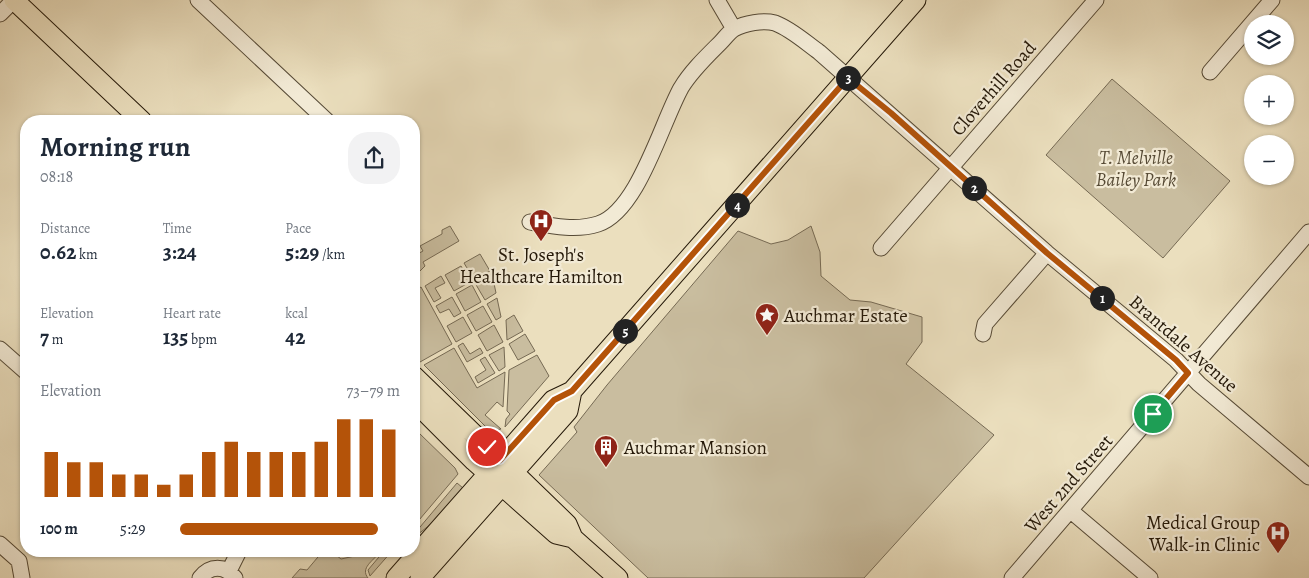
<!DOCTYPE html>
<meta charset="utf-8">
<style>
:root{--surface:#fff;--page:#f2f2f3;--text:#1f2937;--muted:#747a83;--accent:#b45309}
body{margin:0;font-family:Alegreya,serif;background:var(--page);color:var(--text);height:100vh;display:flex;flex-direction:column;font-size:19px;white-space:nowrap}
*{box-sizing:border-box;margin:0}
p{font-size:16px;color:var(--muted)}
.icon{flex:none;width:28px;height:28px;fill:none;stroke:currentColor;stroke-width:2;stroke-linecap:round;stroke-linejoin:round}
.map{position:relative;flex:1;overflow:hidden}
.side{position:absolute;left:20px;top:115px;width:400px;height:442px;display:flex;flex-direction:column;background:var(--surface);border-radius:20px;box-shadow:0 1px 4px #0004}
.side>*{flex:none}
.fabs{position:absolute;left:1244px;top:15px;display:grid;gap:10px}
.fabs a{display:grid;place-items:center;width:50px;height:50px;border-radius:50%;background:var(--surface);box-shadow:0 1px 4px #0004;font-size:25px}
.pin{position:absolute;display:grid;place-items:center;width:42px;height:42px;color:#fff;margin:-21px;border:2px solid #fff;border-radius:50%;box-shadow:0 1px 5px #0007}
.km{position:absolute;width:25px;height:25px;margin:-12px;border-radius:50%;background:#222;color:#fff;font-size:14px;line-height:25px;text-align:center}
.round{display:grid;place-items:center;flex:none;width:52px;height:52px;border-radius:20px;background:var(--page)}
.summary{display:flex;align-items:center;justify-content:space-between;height:85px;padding:0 20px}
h1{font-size:28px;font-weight:600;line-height:38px}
.figures{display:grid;grid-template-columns:repeat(3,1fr);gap:8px;height:85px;padding:5px 20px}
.figures div{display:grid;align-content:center}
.figures b{font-size:21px;font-weight:600}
.figures small{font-size:14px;font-weight:400}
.figures p{font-size:14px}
.chart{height:140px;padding:10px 20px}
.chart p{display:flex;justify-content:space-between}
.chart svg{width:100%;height:90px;margin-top:5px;stroke:var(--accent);stroke-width:6}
ul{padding:0 20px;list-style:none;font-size:16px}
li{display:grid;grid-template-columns:80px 60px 1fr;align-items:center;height:38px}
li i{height:12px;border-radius:6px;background:var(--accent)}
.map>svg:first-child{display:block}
</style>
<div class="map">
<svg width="1309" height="578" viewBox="0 0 1309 578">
<rect width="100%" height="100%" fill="#ebdfbe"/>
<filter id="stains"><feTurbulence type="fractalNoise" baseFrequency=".004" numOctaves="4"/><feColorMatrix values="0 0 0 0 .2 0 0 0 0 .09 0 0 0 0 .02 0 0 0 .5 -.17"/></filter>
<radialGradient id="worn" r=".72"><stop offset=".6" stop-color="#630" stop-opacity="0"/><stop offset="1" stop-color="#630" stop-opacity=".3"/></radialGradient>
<path fill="#c9bd9f" stroke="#766a54" d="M1112 79 1230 181 1163 258 1046 155Z
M450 226 459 241 423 262 425 266 417 274 418 278 414 281V256L423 251 420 246 442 234V230Z
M811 226 820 252 821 276 850 300 871 302 922 317V342L906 364 994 435 864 578H648L539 475 577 432 574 427 607 385 738 231 771 244 788 240Z
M480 254 490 271 474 280 464 263Z
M461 266 470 282 454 291 445 275Z
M492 274 496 293 485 300 475 283Z
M441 276 445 283 435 288 441 298 434 302 425 286Z
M472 285 481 302 465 311 456 294Z
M421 287 452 344 420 362 414 356V291Z
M452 297 461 313 454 317 449 309 440 313 436 306Z
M497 298 501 317 496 320 487 304Z
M483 306 492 322 476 331 467 315Z
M514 315 523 331 507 340 506 320Z
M463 317 472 333 456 342 447 326Z
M494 325 503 342 487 351 478 335Z
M525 334 535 351 518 360 509 344Z
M463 343 470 354 480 348 483 353 467 362 458 346Z
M504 347 505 367 499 371 489 355Z
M454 348 477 388 505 372 503 407 497 402 485 415 501 429 494 430 487 428 424 365Z
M537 355 549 376 505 427 506 419 510 414 507 411 509 370Z
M485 357 495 373 478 383 475 377 486 370 480 360Z
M418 432 455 468 458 474 414 526V436Z
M457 483 463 488 431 524 417 535 415 533Z
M323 551H331L341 559 378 551 379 553C373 561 360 568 368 578H292L300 569 307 570Z
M384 551H392L370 576 368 570Z"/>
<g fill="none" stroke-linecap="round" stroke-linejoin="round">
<g stroke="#564a36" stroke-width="17">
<path id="minor" d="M198 0 327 121
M717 0 734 29
M0 14 14 0
M1210 72 1272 0
M530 222C552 226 576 231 598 224 638 211 661 124 681 88 691 71 707 56 721 42 725 38 729 32 734 29 745 23 763 20 775 23 791 29 805 42 819 52L1047 253 1176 360 1199 384 1309 477
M881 248 1096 0
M983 334 985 324 1047 253
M0 349 26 372
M1071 511 1150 578
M0 544 19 561 22 578
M229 571 239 551
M200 578C210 565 225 565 235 578
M1012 578 1309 232"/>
</g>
<g stroke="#241808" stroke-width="21">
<path id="major" d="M14 0 142 121
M414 376 567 524 573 538 618 578
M414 401 474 461 556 534 573 538
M396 578 553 400 572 391 916 0
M420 578 568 411 572 391"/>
</g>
<use href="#minor" stroke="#f2ead5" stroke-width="15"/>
<use href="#major" stroke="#ebdfbe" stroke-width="19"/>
</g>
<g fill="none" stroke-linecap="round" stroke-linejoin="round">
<g stroke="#fff" stroke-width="10">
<path id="route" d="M487 447 500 460 554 400 572 391 848 78 891 113 1047 253 1176 360 1188 373 1153 414"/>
</g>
<use href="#route" stroke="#b45309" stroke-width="6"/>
</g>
<defs>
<g id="hospital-pin" transform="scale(1.25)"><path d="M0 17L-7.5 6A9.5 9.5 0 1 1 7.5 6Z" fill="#8f2418" stroke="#f2ead5"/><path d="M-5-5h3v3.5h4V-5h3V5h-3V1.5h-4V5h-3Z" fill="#fff"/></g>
<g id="sight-pin" transform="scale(1.25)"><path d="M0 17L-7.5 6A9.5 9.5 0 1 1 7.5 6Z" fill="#8f2418" stroke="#f2ead5"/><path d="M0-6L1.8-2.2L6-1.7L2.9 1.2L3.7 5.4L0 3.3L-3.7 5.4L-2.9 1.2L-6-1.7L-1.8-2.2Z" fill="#fff"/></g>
<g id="building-pin" transform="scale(1.25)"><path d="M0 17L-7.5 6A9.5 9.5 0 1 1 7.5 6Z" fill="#8f2418" stroke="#f2ead5"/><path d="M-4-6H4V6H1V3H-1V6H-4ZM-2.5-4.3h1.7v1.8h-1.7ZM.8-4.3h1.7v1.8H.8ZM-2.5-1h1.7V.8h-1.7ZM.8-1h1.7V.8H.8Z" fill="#fff"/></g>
</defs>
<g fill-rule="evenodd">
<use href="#hospital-pin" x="541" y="221"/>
<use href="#sight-pin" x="767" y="315"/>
<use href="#building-pin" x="606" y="447"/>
<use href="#hospital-pin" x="1278" y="533"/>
</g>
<g text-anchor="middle" stroke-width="4.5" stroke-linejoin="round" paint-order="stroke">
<g font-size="19" fill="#241808" stroke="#f2ead5">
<text transform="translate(993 88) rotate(-49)" y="7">Cloverhill Road</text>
<text transform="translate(1184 343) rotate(41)" y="7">Brantdale Avenue</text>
<text transform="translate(1068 483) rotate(-49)" y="7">West 2nd Street</text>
</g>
<g font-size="19" font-style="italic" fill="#564a35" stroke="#f2ead5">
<text x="1136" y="164">T. Melville<tspan x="1136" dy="22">Bailey Park</tspan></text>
</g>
<g font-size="19" fill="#241808" stroke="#f2ead5" text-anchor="start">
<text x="541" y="261" text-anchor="middle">St. Joseph's<tspan x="541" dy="22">Healthcare Hamilton</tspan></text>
<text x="784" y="322">Auchmar Estate</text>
<text x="624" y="454">Auchmar Mansion</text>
<text x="1260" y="529" text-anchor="end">Medical Group<tspan x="1260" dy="22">Walk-in Clinic</tspan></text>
</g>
</g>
<rect width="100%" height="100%" filter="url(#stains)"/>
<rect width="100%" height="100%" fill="url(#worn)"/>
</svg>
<div class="fabs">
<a><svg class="icon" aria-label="layers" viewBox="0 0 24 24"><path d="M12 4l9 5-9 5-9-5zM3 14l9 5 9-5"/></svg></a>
<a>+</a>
<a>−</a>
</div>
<div class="pin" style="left:1153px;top:414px;background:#1e9e55"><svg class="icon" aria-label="arrive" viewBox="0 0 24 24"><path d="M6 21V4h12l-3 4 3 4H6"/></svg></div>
<div class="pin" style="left:487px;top:447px;background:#d93025"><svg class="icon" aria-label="check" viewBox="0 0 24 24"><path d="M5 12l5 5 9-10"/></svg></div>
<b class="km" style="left:1102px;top:298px">1</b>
<b class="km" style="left:974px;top:188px">2</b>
<b class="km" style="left:848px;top:78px">3</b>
<b class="km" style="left:737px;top:205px">4</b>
<b class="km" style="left:625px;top:331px">5</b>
<section class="side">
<div class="summary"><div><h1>Morning run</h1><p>08:18</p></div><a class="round"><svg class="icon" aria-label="share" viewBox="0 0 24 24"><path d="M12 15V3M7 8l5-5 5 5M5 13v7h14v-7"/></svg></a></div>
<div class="figures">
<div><p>Distance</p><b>0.62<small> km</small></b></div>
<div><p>Time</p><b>3:24</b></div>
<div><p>Pace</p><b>5:29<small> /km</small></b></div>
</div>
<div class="figures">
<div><p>Elevation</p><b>7<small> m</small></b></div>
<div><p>Heart rate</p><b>135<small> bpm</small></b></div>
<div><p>kcal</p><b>42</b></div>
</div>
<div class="chart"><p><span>Elevation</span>73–79 m</p>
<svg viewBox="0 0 160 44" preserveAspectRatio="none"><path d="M5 44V22M15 44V27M25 44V27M35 44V33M45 44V33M55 44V38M65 44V33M75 44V22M85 44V17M95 44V22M105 44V22M115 44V22M125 44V17M135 44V6M145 44V6M155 44V11"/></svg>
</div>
<ul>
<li><b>100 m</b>5:29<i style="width:90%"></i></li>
</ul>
</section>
</div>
